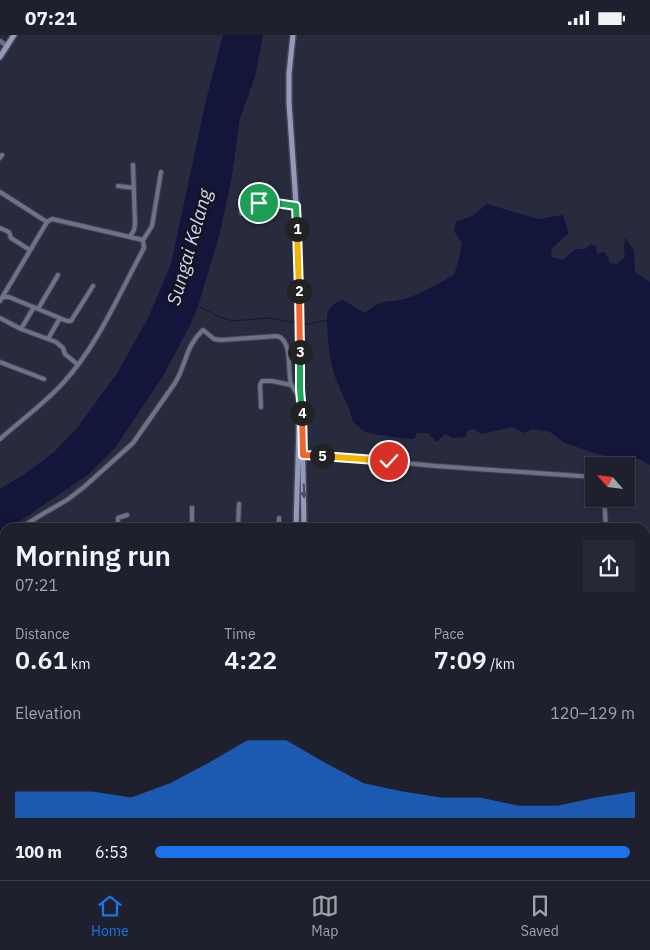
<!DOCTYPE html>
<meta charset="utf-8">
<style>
:root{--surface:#1e202e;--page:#262836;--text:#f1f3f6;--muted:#a1a3aa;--line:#3c3e4a;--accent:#1a73e8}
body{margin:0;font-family:"IBM Plex Sans",sans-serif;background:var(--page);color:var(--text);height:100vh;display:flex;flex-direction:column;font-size:19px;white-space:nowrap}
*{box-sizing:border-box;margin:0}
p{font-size:16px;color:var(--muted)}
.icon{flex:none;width:28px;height:28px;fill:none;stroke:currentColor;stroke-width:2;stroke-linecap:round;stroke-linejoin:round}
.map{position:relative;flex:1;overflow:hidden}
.sheet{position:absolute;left:0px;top:488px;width:650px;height:358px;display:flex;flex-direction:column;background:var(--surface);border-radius:15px 15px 0 0;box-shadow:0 2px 8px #0003,0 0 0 1px var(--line)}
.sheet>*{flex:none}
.needle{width:32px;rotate:298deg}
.controls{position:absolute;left:585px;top:422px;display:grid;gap:10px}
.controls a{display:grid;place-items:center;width:50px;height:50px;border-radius:0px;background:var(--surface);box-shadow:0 2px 8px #0003,0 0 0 1px var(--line);font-size:25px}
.pin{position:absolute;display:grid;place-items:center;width:42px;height:42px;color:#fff;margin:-21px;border:2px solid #fff;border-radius:50%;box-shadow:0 1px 5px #0007}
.km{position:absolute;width:25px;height:25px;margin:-12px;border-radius:50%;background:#222;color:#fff;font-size:14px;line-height:25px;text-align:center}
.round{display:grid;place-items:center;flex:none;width:52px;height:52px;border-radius:0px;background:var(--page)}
.overview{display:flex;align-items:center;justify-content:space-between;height:85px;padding:0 15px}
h1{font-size:28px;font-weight:600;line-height:38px}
.figures{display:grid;grid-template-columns:repeat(3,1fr);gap:8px;height:85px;padding:5px 15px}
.figures div{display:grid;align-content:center}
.figures b{font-size:25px;font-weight:600}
.figures small{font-size:14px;font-weight:400}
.figures p{font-size:14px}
.chart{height:140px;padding:10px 15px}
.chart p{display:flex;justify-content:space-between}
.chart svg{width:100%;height:90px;margin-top:5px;fill:var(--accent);opacity:.7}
ul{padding:0 15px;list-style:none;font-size:16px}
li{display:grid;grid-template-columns:80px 60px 1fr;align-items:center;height:38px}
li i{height:12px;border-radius:6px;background:var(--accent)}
.status{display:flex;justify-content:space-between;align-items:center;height:35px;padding:0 25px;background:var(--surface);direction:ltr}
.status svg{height:14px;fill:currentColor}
.tabs{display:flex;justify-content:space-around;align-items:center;height:70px;border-top:1px solid var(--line);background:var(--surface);font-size:14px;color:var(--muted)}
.tabs a{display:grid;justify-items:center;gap:2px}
.tabs .selected{color:var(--accent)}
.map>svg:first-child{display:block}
</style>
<div class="status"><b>07:21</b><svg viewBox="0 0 49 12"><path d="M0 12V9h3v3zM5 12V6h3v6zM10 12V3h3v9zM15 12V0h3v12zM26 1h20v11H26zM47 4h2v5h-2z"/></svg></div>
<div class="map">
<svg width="650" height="845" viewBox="0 0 650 845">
<rect width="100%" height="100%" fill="#282b3e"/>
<path fill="#13153a" d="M223 0H263L255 42 240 83 232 141 220 198 198 271 189 292 163 341 115 413 89 439 11 492H5V496L0 500V454L26 438 53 418 77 393 118 337 148 283 171 229 206 65Z
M487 169 538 184 563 180 569 198 552 213 551 222 563 225 575 214H585L591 209 596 211 597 218 605 217 610 228 617 229 625 222 624 214 625 202 634 216 635 237 650 247V430L633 421H608L594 418 565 408 550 397 533 394 524 398 512 392 482 399 473 394 467 396 466 402 453 403 445 399 437 407 428 398H417L414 404C409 405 371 399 366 397 361 395 357 390 353 387 349 369 338 353 333 335 330 325 325 287 328 277 330 270 337 267 343 265L365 278C383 262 388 269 408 263 424 257 439 248 454 240L459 224 462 208 454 196 456 187 472 181Z"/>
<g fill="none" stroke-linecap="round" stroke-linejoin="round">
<path stroke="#13153a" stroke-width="1" d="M4 6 7 0
M198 271 222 283 234 286 268 283 298 288
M302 289H308L328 285
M0 840 45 844
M52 845H55"/>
<g stroke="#434658" stroke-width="6">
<path id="street" d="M0 6 7 11
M0 123 2 120
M118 151 134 153
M0 157 47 187 52 184 143 205
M241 178C267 161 268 170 296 171
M0 193 9 197 11 203 30 215
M130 202 134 195 135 189 133 130
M143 205 152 191 161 137
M3 262H9L67 286H71L93 251
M0 266 47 187
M38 274 58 240
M0 283 21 294 56 307 63 313 65 319 77 329
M21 294 34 272
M48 304 60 283
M0 327 44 344
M261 372 260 350 262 346H272L291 350
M0 404C20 386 45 368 63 348 98 310 119 259 144 213L143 205
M300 420 342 422 436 431 594 442
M604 464 606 492
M22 492 41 480 67 465 84 452 133 408 175 348C187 328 185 312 203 295L214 304 221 305 277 301C293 305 287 336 291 349 293 353 297 358 299 363
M118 492V483L127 480
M192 492V473
M238 492 239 469
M279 492V483
M0 509 5 505
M645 625 650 626
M0 833 5 834
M78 840 138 845
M46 845 47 840
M155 845V840
M192 845 193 840
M230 845V840
M463 845V840
M500 845V840
M536 845V840
M574 845V840
M612 845V840"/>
</g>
<g stroke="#434658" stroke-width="8">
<path id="secondary" d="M293 0 289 39V68L298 198 300 354 296 492
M0 22 14 0
M302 380 304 492
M303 840V845
M294 845V840"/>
</g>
<use href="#street" stroke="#6d7286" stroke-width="4"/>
<use href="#secondary" stroke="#9299b9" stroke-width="5"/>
</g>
<defs><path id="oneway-solid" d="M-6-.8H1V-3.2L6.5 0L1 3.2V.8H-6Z" transform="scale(1.25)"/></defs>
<use fill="#4c5063" href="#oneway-solid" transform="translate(304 456) rotate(89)"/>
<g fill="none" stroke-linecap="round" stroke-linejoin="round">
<g stroke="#fff" stroke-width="10">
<path id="split-1" d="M259 168 269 167 296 171 297 194"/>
</g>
<g stroke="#fff" stroke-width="10">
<path id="split-2" d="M297 194 299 256"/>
</g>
<g stroke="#fff" stroke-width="10">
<path id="split-3" d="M299 256 300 317"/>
</g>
<g stroke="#fff" stroke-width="10">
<path id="split-4" d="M300 317V354L302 378"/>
</g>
<g stroke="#fff" stroke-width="10">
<path id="split-5" d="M302 378 303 420 322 421"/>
</g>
<g stroke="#fff" stroke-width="10">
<path id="split-6" d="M322 421 389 426"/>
</g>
<use href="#split-1" stroke="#22a559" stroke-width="6"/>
<use href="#split-2" stroke="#f5b400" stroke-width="6"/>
<use href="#split-3" stroke="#f0652b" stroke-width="6"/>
<use href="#split-4" stroke="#22a559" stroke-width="6"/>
<use href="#split-5" stroke="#f0652b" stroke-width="6"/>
<use href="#split-6" stroke="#f5b400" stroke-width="6"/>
</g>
<g text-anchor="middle" stroke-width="5" stroke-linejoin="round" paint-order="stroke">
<g font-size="19" font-style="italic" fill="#d0d6f3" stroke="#13141d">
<text transform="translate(189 212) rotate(-74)" y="7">Sungai Kelang</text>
</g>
</g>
</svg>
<div class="controls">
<a><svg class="needle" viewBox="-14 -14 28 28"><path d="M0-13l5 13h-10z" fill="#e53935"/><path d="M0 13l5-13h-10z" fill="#a1a3aa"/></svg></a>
</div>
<div class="pin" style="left:259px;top:168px;background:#1e9e55"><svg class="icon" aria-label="arrive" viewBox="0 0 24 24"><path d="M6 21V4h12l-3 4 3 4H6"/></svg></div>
<div class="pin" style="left:389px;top:426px;background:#d93025"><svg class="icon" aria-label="check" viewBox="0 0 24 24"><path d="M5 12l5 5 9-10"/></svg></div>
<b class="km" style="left:297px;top:194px">1</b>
<b class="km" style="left:299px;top:256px">2</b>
<b class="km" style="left:300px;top:317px">3</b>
<b class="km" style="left:302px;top:378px">4</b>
<b class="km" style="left:322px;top:421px">5</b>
<section class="sheet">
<div class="overview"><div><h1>Morning run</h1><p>07:21</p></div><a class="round"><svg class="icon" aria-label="share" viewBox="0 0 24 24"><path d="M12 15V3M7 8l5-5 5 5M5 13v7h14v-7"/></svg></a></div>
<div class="figures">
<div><p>Distance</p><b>0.61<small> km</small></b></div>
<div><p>Time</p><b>4:22</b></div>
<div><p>Pace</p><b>7:09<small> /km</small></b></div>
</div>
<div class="chart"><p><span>Elevation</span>120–129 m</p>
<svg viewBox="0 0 160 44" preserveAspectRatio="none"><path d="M0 44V31L10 31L20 31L30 34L40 27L50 17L60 6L70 6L80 17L90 27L100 31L110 34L120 34L130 38L140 38L150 34L160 31V44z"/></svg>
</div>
<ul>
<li><b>100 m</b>6:53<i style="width:99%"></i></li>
</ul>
</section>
</div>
<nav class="tabs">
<a class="selected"><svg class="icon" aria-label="home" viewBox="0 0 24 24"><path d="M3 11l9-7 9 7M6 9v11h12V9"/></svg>Home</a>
<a><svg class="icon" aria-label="map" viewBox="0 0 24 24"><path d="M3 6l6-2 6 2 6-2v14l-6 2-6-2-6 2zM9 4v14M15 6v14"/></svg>Map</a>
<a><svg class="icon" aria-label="saved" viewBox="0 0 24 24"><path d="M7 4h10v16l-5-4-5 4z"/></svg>Saved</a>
</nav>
